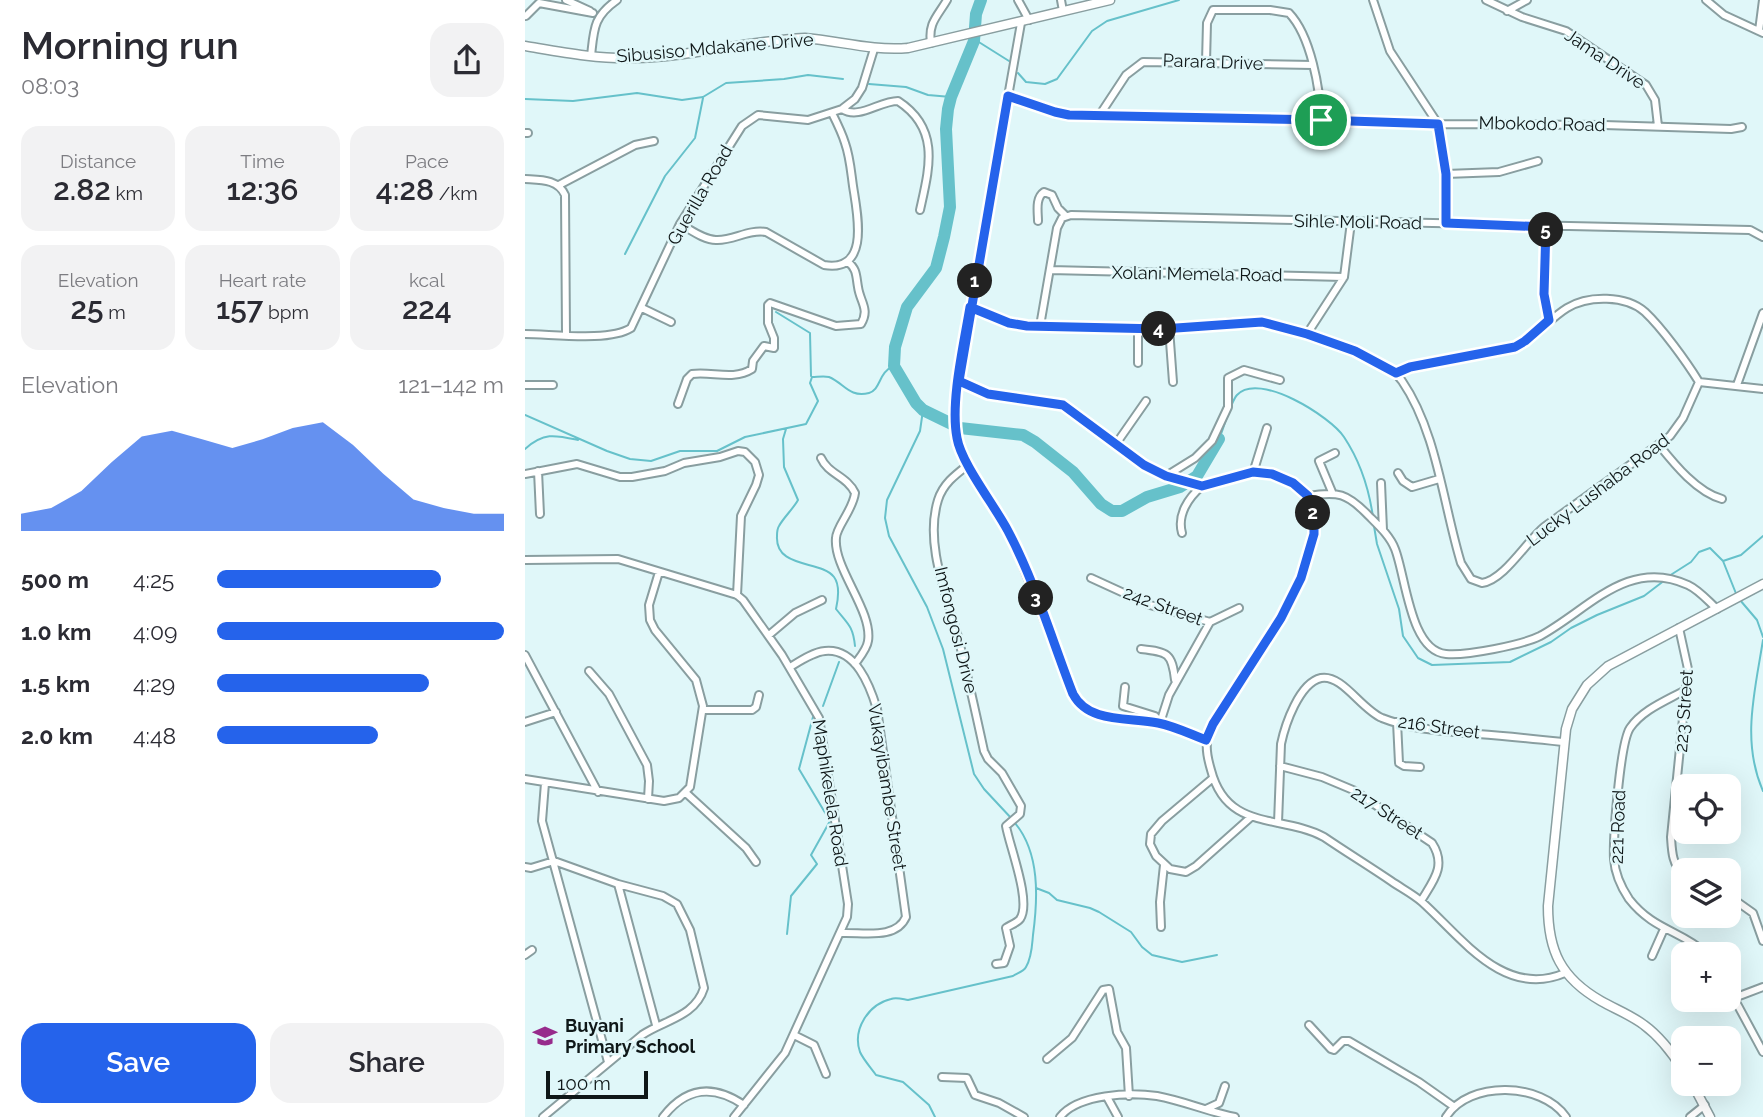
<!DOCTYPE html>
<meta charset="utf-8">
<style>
:root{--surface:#fff;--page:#f2f2f3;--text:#2b2b33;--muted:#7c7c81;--accent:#2563eb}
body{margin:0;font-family:Raleway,sans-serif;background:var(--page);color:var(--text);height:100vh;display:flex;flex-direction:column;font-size:26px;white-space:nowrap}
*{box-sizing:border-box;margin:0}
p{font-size:23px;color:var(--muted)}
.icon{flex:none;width:38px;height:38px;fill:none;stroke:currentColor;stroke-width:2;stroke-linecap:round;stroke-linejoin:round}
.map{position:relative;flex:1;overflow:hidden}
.panel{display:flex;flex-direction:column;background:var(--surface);width:525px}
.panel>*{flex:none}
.controls{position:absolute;left:1146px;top:774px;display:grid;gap:14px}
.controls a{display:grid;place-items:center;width:70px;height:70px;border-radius:14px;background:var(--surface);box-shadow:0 7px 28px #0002;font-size:35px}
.scale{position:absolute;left:21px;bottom:18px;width:102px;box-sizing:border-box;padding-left:7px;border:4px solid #0f1718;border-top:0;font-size:19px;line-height:24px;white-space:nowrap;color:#0f1718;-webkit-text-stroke:5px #e0f7f9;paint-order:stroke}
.pin{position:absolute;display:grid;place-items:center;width:60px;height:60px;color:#fff;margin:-30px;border:4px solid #fff;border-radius:50%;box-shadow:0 2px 7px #0007}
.km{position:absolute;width:35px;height:35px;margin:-18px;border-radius:50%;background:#222;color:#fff;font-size:19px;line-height:35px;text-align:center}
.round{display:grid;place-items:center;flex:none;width:74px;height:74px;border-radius:21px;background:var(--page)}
.summary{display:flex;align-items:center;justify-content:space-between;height:119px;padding:0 21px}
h1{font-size:38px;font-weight:600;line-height:52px}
.figures{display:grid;grid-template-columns:repeat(3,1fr);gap:10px;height:119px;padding:7px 21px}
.figures div{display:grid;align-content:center;border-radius:18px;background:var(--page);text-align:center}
.figures b{font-size:30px;font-weight:600}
.figures small{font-size:19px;font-weight:400}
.figures p{font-size:19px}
.chart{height:196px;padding:14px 21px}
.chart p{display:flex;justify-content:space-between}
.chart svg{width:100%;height:126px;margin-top:7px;fill:var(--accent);opacity:.7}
.primary-button{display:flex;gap:14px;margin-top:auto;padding:14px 21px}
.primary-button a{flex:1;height:80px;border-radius:21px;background:var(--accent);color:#fff;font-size:28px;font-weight:600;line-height:80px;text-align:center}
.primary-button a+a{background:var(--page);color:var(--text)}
ul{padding:0 21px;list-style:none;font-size:23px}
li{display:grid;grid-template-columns:112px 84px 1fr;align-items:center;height:52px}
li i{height:18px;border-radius:9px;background:var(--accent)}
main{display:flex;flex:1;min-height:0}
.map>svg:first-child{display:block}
</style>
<main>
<section class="panel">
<div class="summary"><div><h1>Morning run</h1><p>08:03</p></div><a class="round"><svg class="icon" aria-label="share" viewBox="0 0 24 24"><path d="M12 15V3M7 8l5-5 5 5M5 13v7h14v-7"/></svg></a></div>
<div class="figures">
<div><p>Distance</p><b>2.82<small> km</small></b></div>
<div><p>Time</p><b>12:36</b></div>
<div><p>Pace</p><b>4:28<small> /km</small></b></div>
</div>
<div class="figures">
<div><p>Elevation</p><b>25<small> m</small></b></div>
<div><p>Heart rate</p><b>157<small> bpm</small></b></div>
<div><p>kcal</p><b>224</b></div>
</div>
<div class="chart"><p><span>Elevation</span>121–142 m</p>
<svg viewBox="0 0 160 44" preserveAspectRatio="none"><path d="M0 44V38L10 36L20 30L30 20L40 11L50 9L60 12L70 15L80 12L90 8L100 6L110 14L120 24L130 33L140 36L150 38L160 38V44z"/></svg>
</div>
<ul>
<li><b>500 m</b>4:25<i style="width:78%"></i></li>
<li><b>1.0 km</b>4:09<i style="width:100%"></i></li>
<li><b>1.5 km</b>4:29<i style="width:74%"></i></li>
<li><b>2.0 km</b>4:48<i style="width:56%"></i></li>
</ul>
<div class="primary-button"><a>Save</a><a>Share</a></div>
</section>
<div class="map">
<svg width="1238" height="1117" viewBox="0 0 1238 1117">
<rect width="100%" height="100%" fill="#e0f7f9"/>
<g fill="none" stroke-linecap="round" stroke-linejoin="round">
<path stroke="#66c1ca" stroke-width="2" d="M449 39 484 61
M493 73 501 82 520 84 532 79 567 31 582 21 654 0
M344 84 381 87 403 95 426 97
M0 99 48 101 112 93 157 100 178 97 201 83 259 79 283 75 318 79
M100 254 140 176 170 138 178 98
M251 312 285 333 286 376
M398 410 395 431 362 500 360 518 364 536 402 607 418 649 449 774 459 789 487 819
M0 415 82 451 105 459 126 461 155 451H192L220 437 281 424 293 401 285 383 287 377C292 377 299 376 304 377 319 383 324 398 344 393 356 390 353 372 369 366
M261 429 258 439 259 467 273 500C268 509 259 517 254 526 252 529 252 533 252 536 250 569 296 560 309 577 315 585 313 600 311 609 323 624 328 626 330 646
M694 439C699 428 705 403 712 395 734 371 806 417 819 437 835 461 844 489 848 517
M0 449C19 432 30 435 53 440
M849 526 852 544 874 609 878 636 893 658 907 665 985 662 1026 642 1046 628 1072 615 1119 596 1140 580
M1198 561 1216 555 1238 536
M1144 576 1166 562 1174 552 1185 548 1198 561 1212 596
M1215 600 1232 620 1238 637
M1238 640C1230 691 1216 741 1238 791
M298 706 314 662
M511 888 524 893 532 900 565 908 574 912 606 932 617 947 627 955 657 962 692 955
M262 934 266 896 292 864 286 855 305 821 274 769 288 717
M410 1117 404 1105 378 1082 351 1075C346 1068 338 1059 335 1052 327 1029 344 1004 366 999 371 997 377 999 383 1000L488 976C493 973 499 971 501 967 507 957 507 945 508 935 513 898 515 853 490 823"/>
<path stroke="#66c1ca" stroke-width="12" d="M456 0 451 14 449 41 426 97 423 109 421 129 425 207 419 237 411 268 382 307 370 347 369 366 391 403 398 410 435 428 498 435 510 442 548 472 576 504 587 511H597L622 497 655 487 672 476 694 439"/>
<g stroke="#899ea0" stroke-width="10">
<path id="minor" d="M41 0 65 11
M493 0 504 20
M536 0 538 11
M848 0 865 51 913 124 921 174V223
M961 0 997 17 1041 31 1121 85 1130 100 1133 126
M1181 0 1199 15 1238 33
M982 11 1002 0
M1 16 14 3 68 13
M496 23 437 357 430 414 431 438 443 465 485 533 548 694C563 725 604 717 633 723 649 726 665 734 681 740
M1234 31 1238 0
M406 43C403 23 412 17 422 0
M66 56C69 29 68 17 92 0
M681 62 682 23 688 10H745L764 13C786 36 795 89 796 120
M483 96 537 114 574 116 913 124 1079 125 1206 129 1217 127
M317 109C334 120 354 101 373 101 416 129 404 169 395 210
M574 116 601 75 618 62 788 65
M0 133H3
M921 174 974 172 1013 161
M0 179C16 180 33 179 40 195L41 334
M34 185 110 145 129 141
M513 221C513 212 510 198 519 192L527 195 533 208 541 216
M155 224C166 230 179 240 191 240 208 241 223 229 241 232L299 265C346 273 332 213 328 186 326 172 325 157 320 143 317 133 312 123 307 113
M1021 227 1019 294 1024 320
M525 270 819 277
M445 307 484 323 501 326C549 327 598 330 646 328 675 327 706 320 736 322 764 324 862 358 877 381 912 432 918 504 936 563L946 579 957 583C979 580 1001 542 1019 527L1145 436 1158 418 1174 382
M117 308 146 322
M515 326 532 228 537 218 546 215 1225 230 1238 237
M613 328V363
M644 328 648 382
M0 334C27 334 84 342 106 328L155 224 217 126 233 115 283 120 317 109 330 99 337 88 349 49
M782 334 819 277 826 222
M871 373 885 367 990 347C1009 339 1024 319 1042 308 1063 295 1101 295 1120 312 1137 328 1161 361 1174 382L1238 389
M434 381 463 394 538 405 619 465 641 476 677 486 728 473 747 474 768 483 783 496 789 515V534L776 578 756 618 688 724C679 740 681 753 686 770 702 832 756 814 799 837 821 852 844 866 866 881 876 888 888 894 897 902 937 938 979 999 1040 973
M0 385H28
M1212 385 1238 313
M153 404 162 379 167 374C187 371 208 381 227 369L228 361 239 346 249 348V338L243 323V305L245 303 311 326 336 324C345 309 335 302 333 287 331 276 332 269 323 262
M591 444 621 401
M1134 445C1150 465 1172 492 1197 499
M296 458C303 474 322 476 330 493 328 510 311 527 311 538 308 568 348 611 343 641 342 649 335 657 330 664
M443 465C430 475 418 484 413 500 399 545 423 598 434 641 443 678 451 714 459 751L463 759 477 773 496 806 495 814 481 826C484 845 507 902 495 919 492 923 485 925 481 928L485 946 479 963 471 964
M13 471 15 514
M728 473 742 428
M873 473 878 481 887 487 914 479
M0 474 52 464 95 477H107L140 471 159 463 195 457 213 451 220 452 230 462 234 475 231 485 216 516 212 595
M641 476 670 458 687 441 703 407V378L719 370 755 380
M856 483 858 530
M807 492 794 461 810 453
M783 496C813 491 822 493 844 516 854 526 865 536 870 549 881 577 885 651 921 654 941 656 997 645 1015 636 1063 610 1103 557 1163 585 1174 590 1183 601 1192 609
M657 533C652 515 663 498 677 486
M0 560 93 559 212 595 218 600 257 655 294 718 323 904 322 917 260 1053 209 1117
M566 578 625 605 685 622
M1154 628 1163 669 1146 837C1147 852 1147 863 1158 875
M244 635 270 613 297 600
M616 649C643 652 647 653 650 680
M0 655 73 792
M265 667C275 661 288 652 300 651 331 648 345 686 352 709L381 917C371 940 338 932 317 933
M64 671 84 694 122 765 124 781 123 799
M600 687 598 706 630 716 632 718V723
M1162 689C1143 700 1118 709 1105 728 1095 743 1088 838 1089 859 1090 874 1096 887 1104 899 1129 931 1156 930 1182 954
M178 710H227L231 707 234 695
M0 722 31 712
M872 722 874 763 879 766 895 767
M635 723 644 695 685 622 714 608
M755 766 797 777 828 790 907 843C922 866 908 881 896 901
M688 778 637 821 626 834 625 844 631 856 645 869 661 872 671 866 726 817
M0 779 139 801 154 798 165 787 178 706 171 680 130 630 125 620 124 605 134 572
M20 783 17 821 83 1062
M161 793 221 848 231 862
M753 823 756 744C760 725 774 683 796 678 817 674 836 709 857 718 887 730 921 731 953 734 981 736 1010 739 1038 742
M0 867 6 868 29 861
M93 884 131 1025
M1204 896 1228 913 1238 941
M636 927 635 902 639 865
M0 955 7 950
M1127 956 1139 929
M1204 989 1238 1052
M1209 998 1238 987
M784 1025 806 1049 809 1050 818 1041H824L894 1082 928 1106
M269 1035 289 1045 301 1074
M522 1059 547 1038 578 990 584 989 592 1032 601 1048 604 1096
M417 1077 442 1078 450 1095 474 1103 499 1117
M582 1097 593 1117
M681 1109 694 1103 700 1086
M18 1117 117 1035C139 1020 170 1017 179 988L165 930 152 904 138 896 93 884 29 861
M138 1117C161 1087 188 1084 219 1105
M535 1117C553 1094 605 1092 632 1096 659 1101 684 1112 710 1117
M921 1117C944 1080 1017 1082 1041 1117
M1165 1117 1180 1105"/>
</g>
<g stroke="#899ea0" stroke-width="11">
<path id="tertiary" d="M0 46C36 52 71 59 108 58 166 57 222 41 280 38 315 41 347 51 383 48L585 0
M1158 1070C1148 1054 1134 1036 1119 1025 1106 1015 1090 1009 1076 1001 1036 978 1023 951 1023 906L1041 729 1047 709 1062 685 1083 666 1238 584
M1167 1083 1185 1117"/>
</g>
<use href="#minor" stroke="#fff" stroke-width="6"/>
<use href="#tertiary" stroke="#fff" stroke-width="8"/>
</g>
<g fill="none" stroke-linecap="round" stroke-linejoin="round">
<g stroke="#fff" stroke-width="14">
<path id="route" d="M796 120 544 115 530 112 483 96 434 381 463 394 538 405 619 465 641 476 677 486 728 472 747 474 768 483 783 496 789 515V534L776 578 756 618 688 724 681 740C665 734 649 726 633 723 604 717 564 724 548 694 527 640 510 582 483 531 470 506 436 463 432 438 425 402 439 344 445 307L484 323 502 326 637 329 737 322 782 334 830 351 871 373 885 367 990 347 1000 341 1024 320 1019 294 1021 227 921 223V174L913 124 796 120"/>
</g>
<use href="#route" stroke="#2563eb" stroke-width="9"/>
</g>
<defs>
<g id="school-bare" transform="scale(1.89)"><path d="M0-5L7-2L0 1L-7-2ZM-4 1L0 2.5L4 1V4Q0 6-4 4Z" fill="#972b8c" stroke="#e0f7f9" stroke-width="2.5" paint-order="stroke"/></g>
</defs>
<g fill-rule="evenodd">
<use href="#school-bare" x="20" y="1036"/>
</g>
<g text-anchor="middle" stroke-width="5" stroke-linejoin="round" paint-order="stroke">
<g font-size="18" fill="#0f1718" stroke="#e0f7f9">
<text transform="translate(190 48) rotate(-5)" y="6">Sibusiso Mdakane Drive</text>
<text transform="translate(1080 59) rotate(34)" y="6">Jama Drive</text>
<text transform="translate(688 62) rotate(2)" y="6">Parara Drive</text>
<text transform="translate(1017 124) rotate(1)" y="6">Mbokodo Road</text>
<text transform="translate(175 195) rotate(-60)" y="6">Guerilla Road</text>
<text transform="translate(833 222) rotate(1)" y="6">Sihle Moli Road</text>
<text transform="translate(672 274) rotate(1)" y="6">Xolani Memela Road</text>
<text transform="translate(1073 490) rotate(-37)" y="6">Lucky Lushaba Road</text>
<text transform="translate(638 606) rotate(20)" y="6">242 Street</text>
<text transform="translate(431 630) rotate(76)" y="6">Imfongosi Drive</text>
<text transform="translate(1159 711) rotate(-86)" y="6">223 Street</text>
<text transform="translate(914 727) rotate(8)" y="6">216 Street</text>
<text transform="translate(362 787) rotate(81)" y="6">Vukayibambe Street</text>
<text transform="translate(305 793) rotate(81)" y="6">Maphikelela Road</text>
<text transform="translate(862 813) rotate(33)" y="6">217 Street</text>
<text transform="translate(1093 827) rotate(-88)" y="6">221 Road</text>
</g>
<g font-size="18" font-weight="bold" fill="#0f1718" stroke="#e0f7f9" text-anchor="start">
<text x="40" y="1032">Buyani<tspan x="40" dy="21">Primary School</tspan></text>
</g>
</g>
</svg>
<div class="controls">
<a><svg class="icon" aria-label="locate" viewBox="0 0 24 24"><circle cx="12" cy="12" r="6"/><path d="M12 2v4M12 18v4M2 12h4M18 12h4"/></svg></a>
<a><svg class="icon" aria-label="layers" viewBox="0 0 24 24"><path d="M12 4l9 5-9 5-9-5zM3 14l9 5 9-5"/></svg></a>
<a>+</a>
<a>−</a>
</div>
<div class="scale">100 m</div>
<div class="pin" style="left:796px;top:120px;background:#1e9e55"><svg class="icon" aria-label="arrive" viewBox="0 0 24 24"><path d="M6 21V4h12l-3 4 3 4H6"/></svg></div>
<b class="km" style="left:450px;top:281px">1</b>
<b class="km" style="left:788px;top:513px">2</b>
<b class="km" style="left:511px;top:598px">3</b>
<b class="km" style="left:634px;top:329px">4</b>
<b class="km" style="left:1021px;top:230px">5</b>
</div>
</main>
